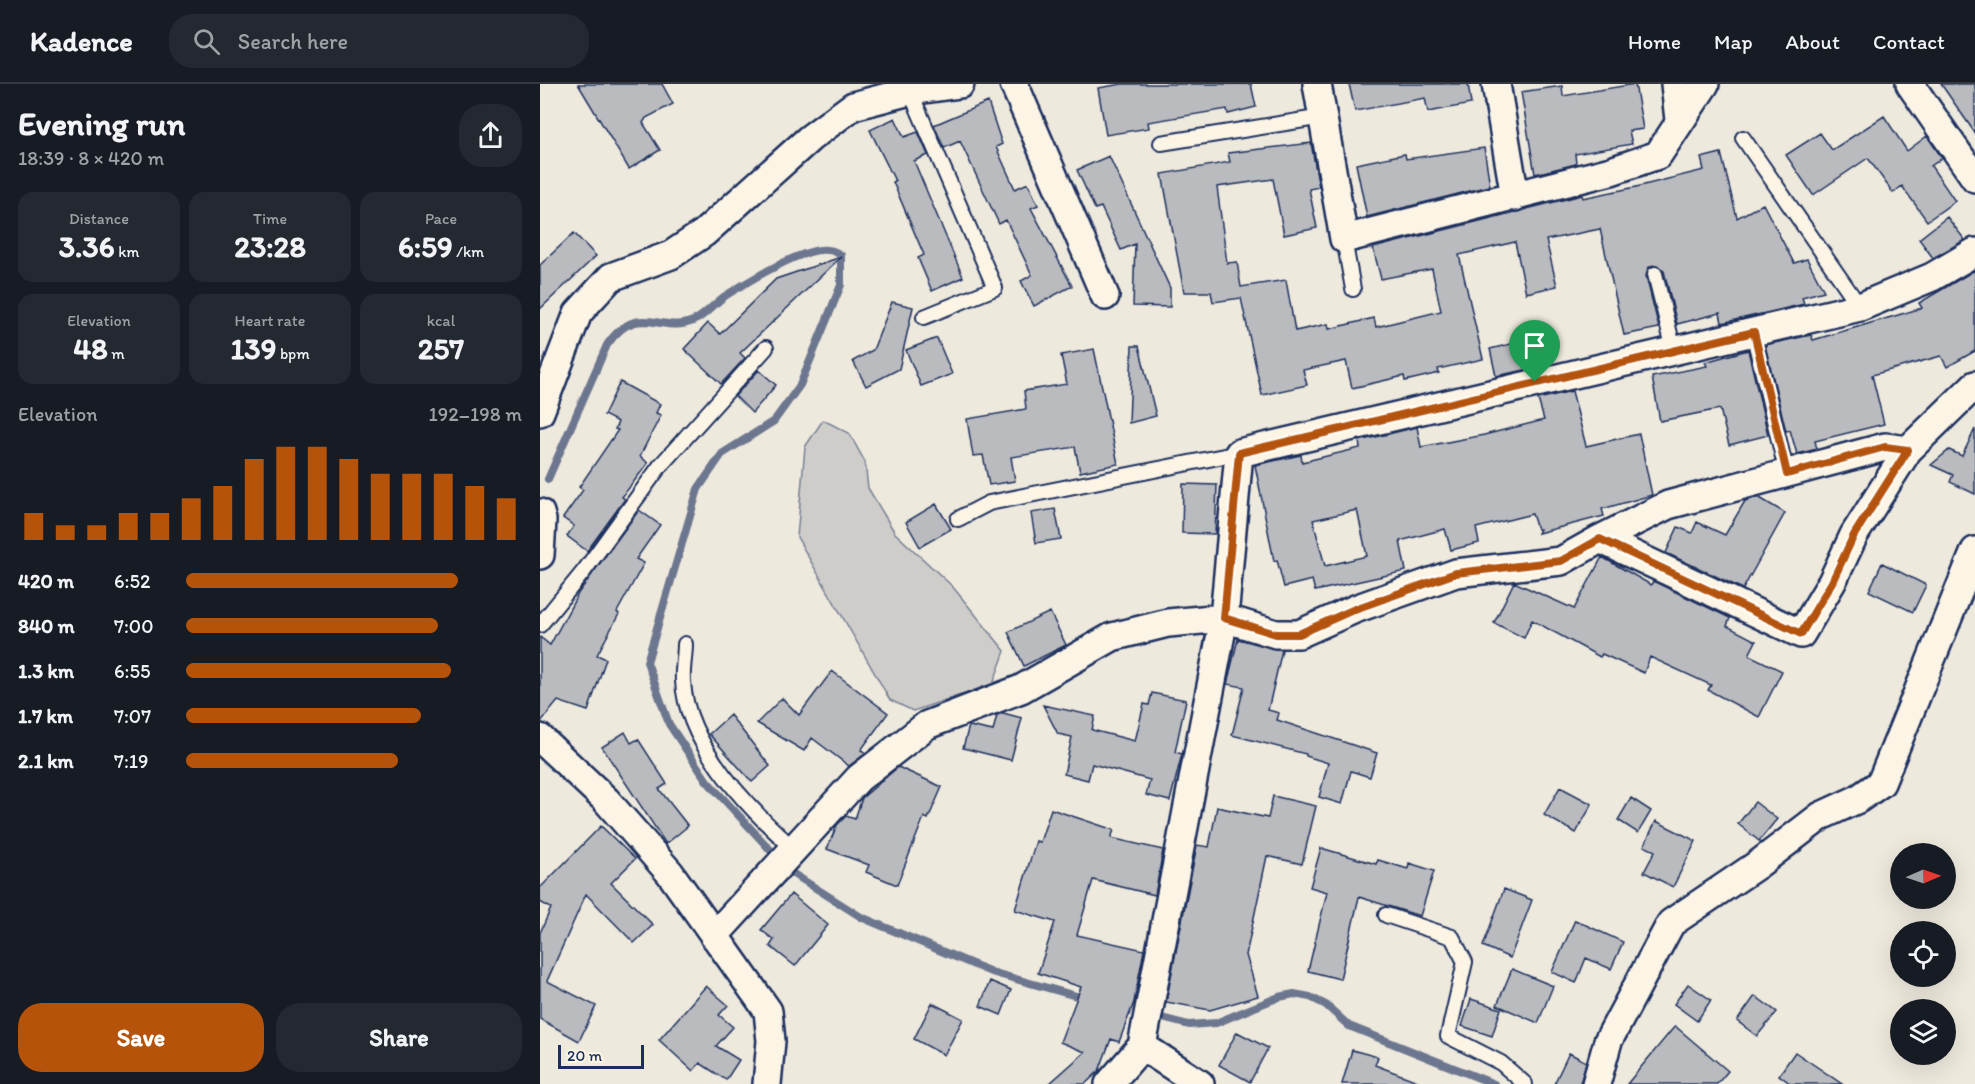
<!DOCTYPE html>
<meta charset="utf-8">
<style>
:root{--surface:#171b24;--page:#242831;--text:#f1f3f6;--muted:#9ea1a6;--line:#363941;--accent:#b45309}
body{margin:0;font-family:Itim,sans-serif;background:var(--page);color:var(--text);height:100vh;display:flex;flex-direction:column;font-size:22px;white-space:nowrap}
*{box-sizing:border-box;margin:0}
p{font-size:20px;color:var(--muted)}
.icon{flex:none;width:33px;height:33px;fill:none;stroke:currentColor;stroke-width:2;stroke-linecap:round;stroke-linejoin:round}
.map{position:relative;flex:1;overflow:hidden}
.drawer{display:flex;flex-direction:column;background:var(--surface);width:540px}
.drawer>*{flex:none}
.needle{width:39px;rotate:88deg}
.buttons{position:absolute;left:1350px;top:759px;display:grid;gap:12px}
.buttons a{display:grid;place-items:center;width:66px;height:66px;border-radius:50%;background:var(--surface);box-shadow:0 6px 24px #0002;font-size:30px}
.scale{position:absolute;left:18px;bottom:15px;width:86px;box-sizing:border-box;padding-left:6px;border:3px solid #1b2f5e;border-top:0;font-size:16px;line-height:21px;white-space:nowrap;color:#1b2f5e;-webkit-text-stroke:4px #fcf5e5;paint-order:stroke}
.pin{position:absolute;display:grid;place-items:center;width:51px;height:51px;color:#fff;margin:-62px -26px;border-radius:50% 50% 50% 0;rotate:-45deg;box-shadow:0 0 6px #0007}
.pin .icon{rotate:45deg}
.round{display:grid;place-items:center;flex:none;width:63px;height:63px;border-radius:24px;background:var(--page)}
.head{display:flex;align-items:center;justify-content:space-between;height:102px;padding:0 18px}
h1{font-size:33px;font-weight:700;line-height:45px}
.metrics{display:grid;grid-template-columns:repeat(3,1fr);gap:9px;height:102px;padding:6px 18px}
.metrics div{display:grid;align-content:center;border-radius:15px;background:var(--page);text-align:center}
.metrics b{font-size:30px;font-weight:700}
.metrics small{font-size:16px;font-weight:400}
.metrics p{font-size:16px}
.chart{height:168px;padding:12px 18px}
.chart p{display:flex;justify-content:space-between}
.chart svg{width:100%;height:108px;margin-top:6px;stroke:var(--accent);stroke-width:6}
.primary-button{display:flex;gap:12px;margin-top:auto;padding:12px 18px}
.primary-button a{flex:1;height:69px;border-radius:24px;background:var(--accent);color:#fff;font-size:24px;font-weight:700;line-height:69px;text-align:center}
.primary-button a+a{background:var(--page);color:var(--text)}
ul{padding:0 18px;list-style:none;font-size:20px}
li{display:grid;grid-template-columns:96px 72px 1fr;align-items:center;height:45px}
li i{height:15px;border-radius:8px;background:var(--accent)}
header{display:flex;align-items:center;gap:36px;box-sizing:border-box;height:84px;padding:0 30px;background:var(--surface);border-bottom:2px solid var(--line)}
header strong{font-size:28px}
nav{display:flex;gap:33px;margin-inline-start:auto;font-size:21px}
.search{width:420px;height:54px;background:var(--page);display:flex;align-items:center;gap:15px;box-sizing:border-box;padding:0 21px;border-radius:24px;color:var(--muted);font-size:22px}
main{display:flex;flex:1;min-height:0}
.map>svg:first-child{display:block}
</style>
<header>
<strong>Kadence</strong>
<div class="search"><svg class="icon" aria-label="search" viewBox="0 0 24 24"><circle cx="10" cy="10" r="6"/><path d="M15 15l6 6"/></svg>Search here</div>
<nav><a>Home</a><a>Map</a><a>About</a><a>Contact</a></nav>
</header>
<main>
<section class="drawer">
<div class="head"><div><h1>Evening run</h1><p>18:39 · 8 × 420 m</p></div><a class="round"><svg class="icon" aria-label="share" viewBox="0 0 24 24"><path d="M12 15V3M7 8l5-5 5 5M5 13v7h14v-7"/></svg></a></div>
<div class="metrics">
<div><p>Distance</p><b>3.36<small> km</small></b></div>
<div><p>Time</p><b>23:28</b></div>
<div><p>Pace</p><b>6:59<small> /km</small></b></div>
</div>
<div class="metrics">
<div><p>Elevation</p><b>48<small> m</small></b></div>
<div><p>Heart rate</p><b>139<small> bpm</small></b></div>
<div><p>kcal</p><b>257</b></div>
</div>
<div class="chart"><p><span>Elevation</span>192–198 m</p>
<svg viewBox="0 0 160 44" preserveAspectRatio="none"><path d="M5 44V33M15 44V38M25 44V38M35 44V33M45 44V33M55 44V27M65 44V22M75 44V11M85 44V6M95 44V6M105 44V11M115 44V17M125 44V17M135 44V17M145 44V22M155 44V27"/></svg>
</div>
<ul>
<li><b>420 m</b>6:52<i style="width:81%"></i></li>
<li><b>840 m</b>7:00<i style="width:75%"></i></li>
<li><b>1.3 km</b>6:55<i style="width:79%"></i></li>
<li><b>1.7 km</b>7:07<i style="width:70%"></i></li>
<li><b>2.1 km</b>7:19<i style="width:63%"></i></li>
</ul>
<div class="primary-button"><a>Save</a><a>Share</a></div>
</section>
<div class="map">
<svg width="1435" height="1000" viewBox="0 0 1435 1000">
<rect width="100%" height="100%" fill="#eee9dd"/>
<filter id="ink" filterUnits="userSpaceOnUse"><feTurbulence type="fractalNoise" baseFrequency=".0167" numOctaves="2"/><feDisplacementMap in="SourceGraphic" scale="12" xChannelSelector="R" yChannelSelector="G"/><feConvolveMatrix kernelMatrix="1 2 1 2 8 2 1 2 1" color-interpolation-filters="sRGB"/></filter>
<g filter="url(#ink)">
<path fill="#cfcdca" stroke="#757e94" stroke-width="1.5" d="M283 336 309 349 325 378 328 404 355 449 412 502 465 567 453 600 373 627 350 616 257 453 265 363Z"/>
<g fill="none" stroke-linecap="round" stroke-linejoin="round">
<path stroke="#6c778f" stroke-width="8" d="M8 395 67 261C99 214 123 254 157 235 167 229 175 219 185 212 207 198 264 162 288 166 293 166 297 169 301 171V201L260 301 234 337 182 370 158 405 107 578 129 640 167 697 235 771
M252 789 321 833 451 888 547 915
M618 933 649 941 676 939 739 913 754 910 770 913 786 921 809 942 954 1000"/>
</g>
<path fill="#babbbe" stroke="#1b2f5e" stroke-width="1.5" fill-rule="evenodd" d="M38 0H122L133 20 106 34 103 39 120 66 89 85Z
M582 0H711L716 23 688 30 687 25 608 38 609 44 566 51 558 4Z
M809 0H928L931 20 888 28 885 14 815 27Z
M1095 0 1103 45 1089 47 1092 60 1035 70 1036 80 995 90 981 8 1022 2 1023 12Z
M1401 0H1435V49Z
M448 18 462 60 456 63 475 105 488 99 498 121 491 124 532 202 494 222 481 197 492 191 466 136 459 140 420 57 404 64 394 41Z
M1344 32 1367 67 1387 52 1402 74 1391 82 1415 117 1387 137 1362 102 1353 109 1328 74 1273 111 1246 71 1280 49 1292 66Z
M355 34 364 53 378 48 388 71 374 77 423 193 392 207 378 174 384 171 353 98 355 97 330 46Z
M771 59 779 103 769 105 777 144 744 151 733 95 677 103 687 179 697 178 701 203 746 196 755 247 788 240 789 245 834 234 836 243 901 227 892 185 841 195 833 164 1042 111 1043 114 1096 103 1164 86 1161 74 1181 69 1197 134 1223 120 1254 179 1267 175 1284 207 1262 213 1264 220 1182 239 1180 229 1137 240 1124 187 1113 181 1108 184 1106 192 1119 244 1084 251 1060 145 1006 156 1017 202 986 209 975 158 919 171 943 275 898 285 899 289 865 297 864 292 812 304 806 277 763 286 767 301 722 311 701 214 673 218 671 208H644L622 90 690 78 688 69Z
M944 64 950 102 827 133 816 80 865 70 866 75Z
M569 72 630 204V223L593 222 595 160 581 166 561 123 555 125 537 86Z
M1407 133 1425 156 1393 174 1379 155Z
M34 149 56 172 0 225V181Z
M301 173 200 269 205 274 181 300 144 265 168 239 180 250 236 195Z
M1435 186V267L1407 283 1401 272 1332 291 1344 340 1275 357 1277 365 1257 370 1250 346 1246 347 1225 261 1271 251 1273 256 1382 224 1379 219Z
M352 218 373 223 359 285 326 302 313 277 333 266Z
M397 254 412 290 381 302 366 266Z
M983 257 990 285 956 292 950 265Z
M592 262H599L616 332 589 339Z
M554 265 578 380 540 388 535 363 471 373 475 397 449 401 443 371 433 372 427 335 486 325 484 307 527 300 521 271Z
M1208 266 1228 351 1189 361 1180 325 1120 337 1112 293 1167 282 1165 278Z
M219 286 236 301 212 329 195 312Z
M80 298 120 320 116 329 121 331 100 372 108 379 82 413 85 415 47 467 27 452 34 442 23 434 43 406 39 403 78 346 75 345 78 338 64 331Z
M1032 307 1046 362 1099 350 1112 411 1062 425 1064 432 998 449 1000 445H997L992 430 936 444 939 459 911 466 905 445 860 457 866 487 775 507 772 496 744 503 737 476 734 477 715 381 761 371 762 378 820 364 819 357 877 343 881 363 944 351 1004 336 998 315ZM817 426 827 472 785 482 773 436Z
M1435 345V410L1410 398 1413 391 1391 381 1409 366 1422 372Z
M643 400 677 401 675 450 642 449Z
M1218 413 1245 429 1203 505 1126 469 1138 443 1152 449 1157 438 1185 451 1205 417Z
M396 420 411 445 380 463 366 438Z
M515 425 521 455 496 459 491 429Z
M99 426 120 441 96 475 104 479 77 528 79 530 57 571 66 575 48 627 18 617 0 639V553L10 561 39 508Z
M1062 473 1111 501 1113 497 1190 534 1187 542 1216 557 1209 571 1242 587 1219 633 1168 606 1171 601 1110 573 1104 589 1062 570 1060 573 992 536 984 554 954 539 974 498 1034 525Z
M1342 479 1386 501 1373 528 1329 507Z
M510 528 526 561 484 582 468 548Z
M698 555 742 566 728 626 739 629 737 636 837 669 830 693 811 687 802 720 779 713 788 679 766 672V670L692 651 704 603 687 600Z
M292 587 348 629 321 666 326 669 309 682 272 654 264 667 217 639 242 614 259 631Z
M612 609 646 616 635 668 642 670 630 717 606 711 610 696 552 680 548 696 524 690 532 653 518 650 503 621 555 632 552 646 595 657 604 620 609 621Z
M463 629 482 634 471 676 423 664 429 642 453 647 457 631Z
M190 631 230 682 212 698 169 650Z
M85 648 91 659 98 655 127 700 119 705 148 742 126 760 62 663Z
M358 683 402 703 388 735 384 733 357 801 326 788 329 781 287 765 297 741 306 732 315 735 322 714Z
M1020 703 1052 720 1036 749 1004 731Z
M733 712 776 722 762 780 727 772 706 871 718 912 670 926 626 918 657 761 669 763 677 723 728 734Z
M1091 714 1111 727 1098 749 1078 736Z
M1215 718 1237 735 1219 757 1198 740Z
M511 725 574 746 571 754 623 766 615 811 553 796 537 851 604 866 594 918 579 958 571 955 559 987 545 1000H509L545 968 520 958 541 903 498 889 515 838 475 826 496 757 500 758Z
M1116 737 1156 757 1133 803 1104 788 1115 767 1104 762Z
M61 742 95 775 71 799 113 841 94 859 46 810 7 897 56 922 39 957 0 935V849L11 824 0 818V804Z
M781 764 836 780 838 776 868 785 869 779 894 787 880 832 819 813 800 895 768 887 787 808 770 803Z
M964 805 992 816 970 874 943 862Z
M251 810 288 841 255 882 230 862 234 856 221 846Z
M1035 836 1083 858 1071 885 1046 874 1036 899 1012 888Z
M972 885 1013 902 998 939 957 921Z
M450 897 471 906 461 931 440 922Z
M1148 900 1171 916 1157 937 1134 920Z
M166 902 188 921 179 931 193 943 176 962 199 976 186 996 160 979 153 987 119 956Z
M1215 912 1237 928 1217 952 1197 937Z
M931 915 961 925 952 952 922 942Z
M392 919 423 935 404 971 374 955Z
M1135 942 1188 987 1177 1000H1087Z
M697 948 728 964 710 998 679 981Z
M812 966 838 973 835 981 880 998V1000H802Z
M1255 968 1302 1000H1251L1239 991Z
M1029 969 1046 978 1041 996 1039 1000H1014Z"/>
<g fill="none" stroke-linecap="round" stroke-linejoin="round">
<g stroke="#1b2f5e" stroke-width="18">
<path id="service" d="M370 7 455 204 384 233
M1203 54 1320 223
M621 59 783 33
M804 155 813 205
M1115 190 1134 266
M1213 248 1247 390
M418 435 449 419 699 369
M0 541 44 487 120 382 226 264
M145 560C145 572 142 585 143 597 146 661 209 725 254 765
M846 831 912 853 925 878 908 952 961 979 985 1000"/>
</g>
<g stroke="#1b2f5e" stroke-width="32">
<path id="minor" d="M474 0 565 212
M777 0 804 155 1071 87 1118 71 1165 0
M956 0 975 113
M1135 0 1139 36
M1370 0 1435 94
M0 328 38 229 71 193 131 171 164 149 270 54 313 22 370 7 420 0
M0 429 2 436 0 471
M1060 455 1128 421 1345 363 1368 366
M0 654 66 716 130 789 228 927 231 957 227 1000
M174 852 319 694 387 641 481 605 572 553 628 539 684 534 736 550H759L815 525 916 489 1021 477 1060 455 1261 550 1292 498 1314 451 1368 366 1435 301
M602 962 660 1000
M569 1000 602 962 684 534 699 369 1320 223 1392 193 1435 168
M1056 1000 1068 957 1131 839 1217 781 1281 732 1318 715 1341 699 1435 467"/>
</g>
<use href="#service" stroke="#fcf5e5" stroke-width="14"/>
<use href="#minor" stroke="#fcf5e5" stroke-width="27"/>
</g>
</g>
<g fill="none" stroke-linecap="round" stroke-linejoin="round" filter="url(#ink)">
<g stroke="#fff" stroke-width="12">
<path id="route" d="M1214 248 1247 390 1345 363 1368 366 1314 451 1292 498 1261 550 1060 455 1021 477 916 489 815 525 759 550H736L684 534 699 369Z"/>
</g>
<use href="#route" stroke="#b45309" stroke-width="8"/>
</g>
</svg>
<div class="buttons">
<a><svg class="needle" viewBox="-14 -14 28 28"><path d="M0-13l5 13h-10z" fill="#e53935"/><path d="M0 13l5-13h-10z" fill="#9ea1a6"/></svg></a>
<a><svg class="icon" aria-label="locate" viewBox="0 0 24 24"><circle cx="12" cy="12" r="6"/><path d="M12 2v4M12 18v4M2 12h4M18 12h4"/></svg></a>
<a><svg class="icon" aria-label="layers" viewBox="0 0 24 24"><path d="M12 4l9 5-9 5-9-5zM3 14l9 5 9-5"/></svg></a>
</div>
<div class="scale">20 m</div>
<div class="pin" style="left:995px;top:298px;background:#1e9e55"><svg class="icon" aria-label="arrive" viewBox="0 0 24 24"><path d="M6 21V4h12l-3 4 3 4H6"/></svg></div>
</div>
</main>
